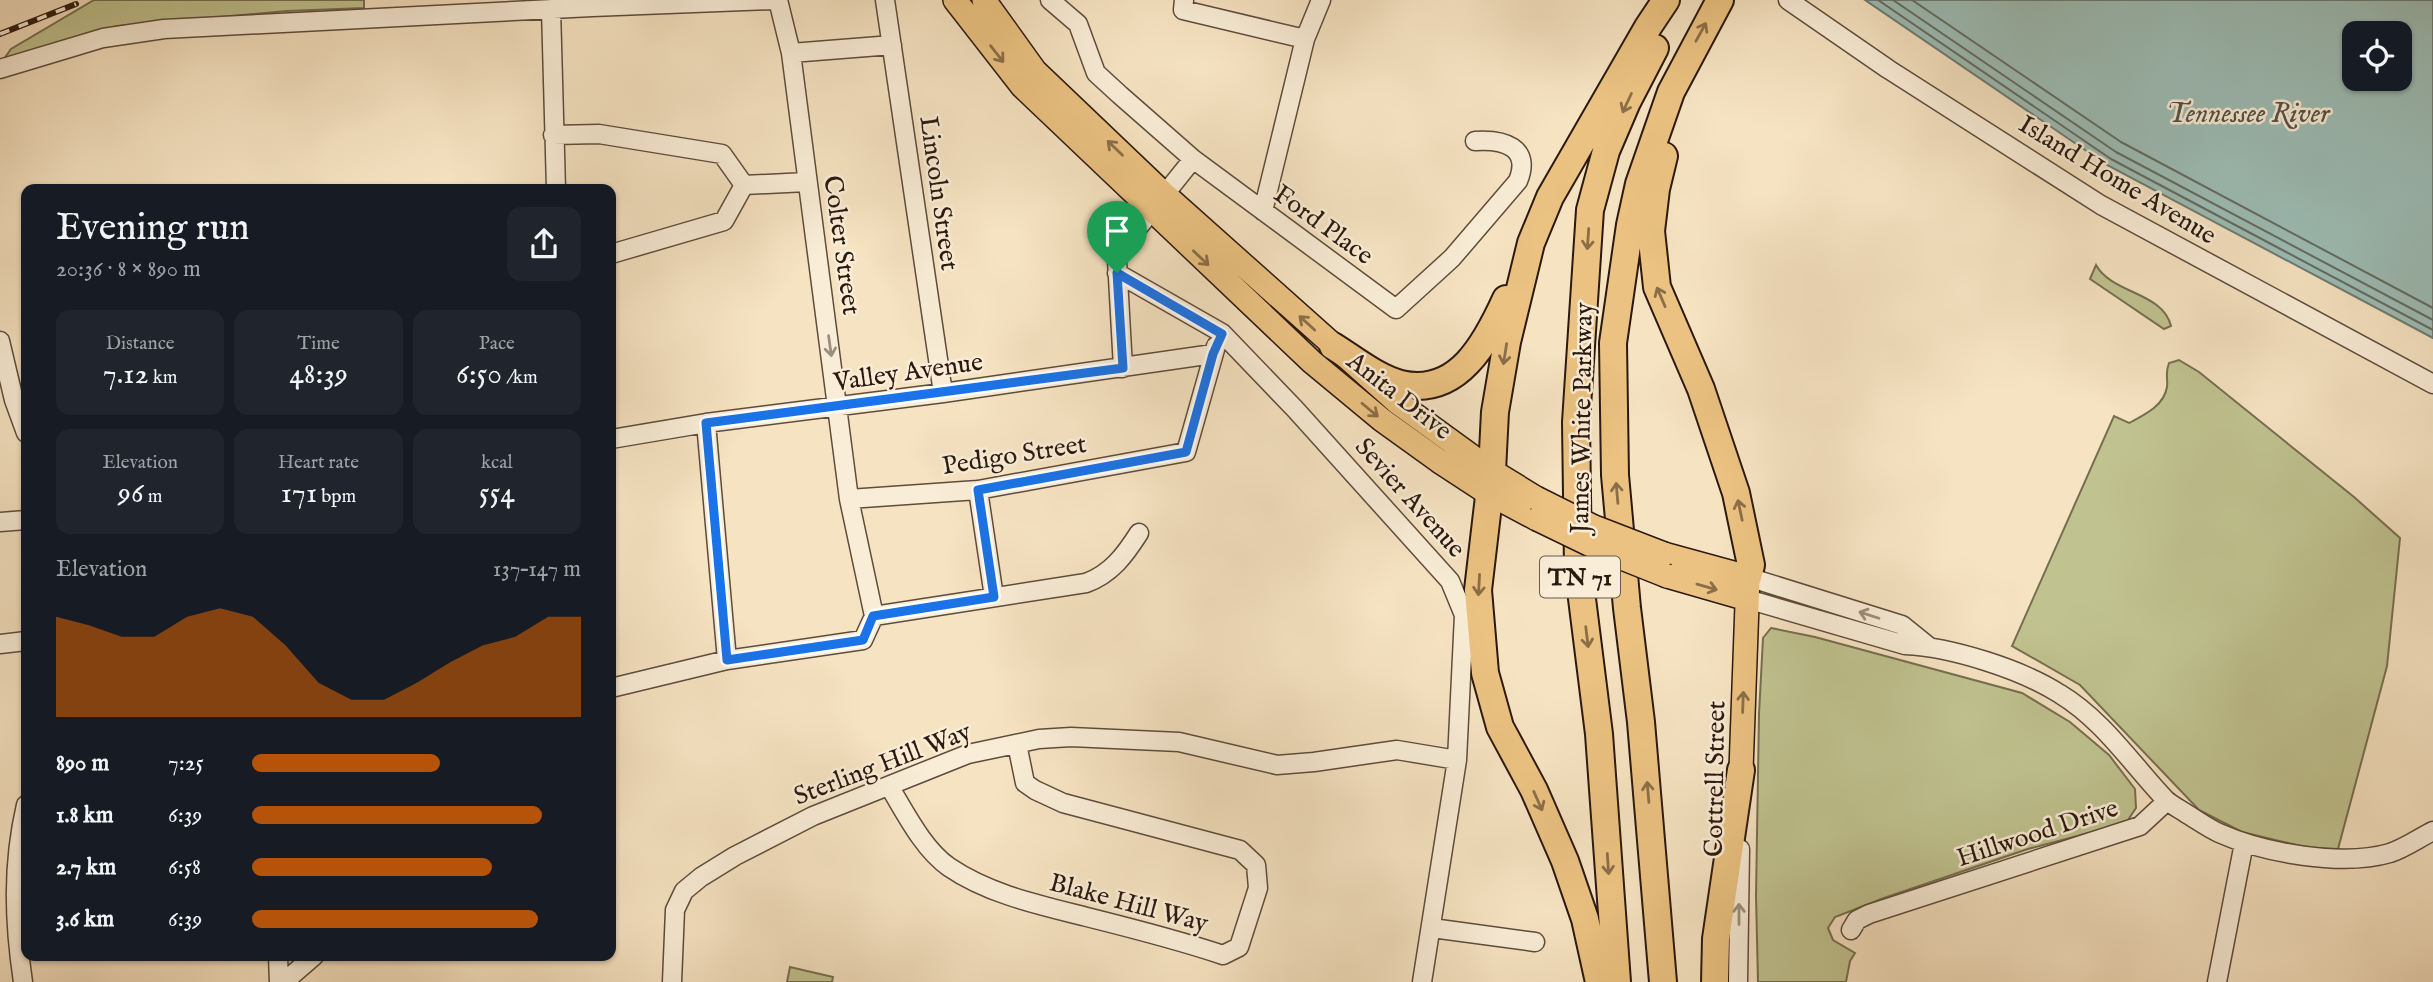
<!DOCTYPE html>
<meta charset="utf-8">
<style>
:root{--surface:#171b24;--page:#20242c;--text:#f1f3f6;--muted:#9ea1a6;--accent:#b45309}
body{margin:0;font-family:"IM FELL English",serif;background:var(--page);color:var(--text);height:100vh;display:flex;flex-direction:column;font-size:26px;white-space:nowrap}
*{box-sizing:border-box;margin:0}
p{font-size:23px;color:var(--muted)}
.icon{flex:none;width:38px;height:38px;fill:none;stroke:currentColor;stroke-width:2;stroke-linecap:round;stroke-linejoin:round}
.map{position:relative;flex:1;overflow:hidden}
.details{position:absolute;left:21px;top:184px;width:595px;height:777px;display:flex;flex-direction:column;background:var(--surface);border-radius:14px;box-shadow:0 2px 5px #0004}
.details>*{flex:none}
.tools{position:absolute;left:2342px;top:21px;display:grid;gap:14px}
.tools a{display:grid;place-items:center;width:70px;height:70px;border-radius:14px;background:var(--surface);box-shadow:0 2px 5px #0004;font-size:35px}
.pin{position:absolute;display:grid;place-items:center;width:60px;height:60px;color:#fff;margin:-72px -30px;border-radius:50% 50% 50% 0;rotate:-45deg;box-shadow:0 0 7px #0007}
.pin .icon{rotate:45deg}
.round{display:grid;place-items:center;flex:none;width:74px;height:74px;border-radius:14px;background:var(--page)}
.headline{display:flex;align-items:center;justify-content:space-between;height:119px;padding:0 35px}
h1{font-size:38px;font-weight:600;line-height:52px}
.figures{display:grid;grid-template-columns:repeat(3,1fr);gap:10px;height:119px;padding:7px 35px}
.figures div{display:grid;align-content:center;border-radius:14px;background:var(--page);text-align:center}
.figures b{font-size:30px;font-weight:600}
.figures small{font-size:19px;font-weight:400}
.figures p{font-size:19px}
.chart{height:196px;padding:14px 35px}
.chart p{display:flex;justify-content:space-between}
.chart svg{width:100%;height:126px;margin-top:7px;fill:var(--accent);opacity:.7}
ul{padding:0 35px;list-style:none;font-size:23px}
li{display:grid;grid-template-columns:112px 84px 1fr;align-items:center;height:52px}
li i{height:18px;border-radius:9px;background:var(--accent)}
.map>svg:first-child{display:block}
</style>
<div class="map">
<svg width="2433" height="982" viewBox="0 0 2433 982">
<rect width="100%" height="100%" fill="#f6e3c2"/>
<filter id="stains"><feTurbulence type="fractalNoise" baseFrequency=".00286" numOctaves="4"/><feColorMatrix values="0 0 0 0 .2 0 0 0 0 .09 0 0 0 0 .02 0 0 0 .5 -.17"/></filter>
<radialGradient id="worn" r=".72"><stop offset=".6" stop-color="#630" stop-opacity="0"/><stop offset="1" stop-color="#630" stop-opacity=".3"/></radialGradient>
<path fill="#c0c390" stroke="#766e50" stroke-width="2" d="M94 0H364V8L287 11 117 26 13 60 4 59 11 49Z
M2096 265C2112 294 2163 292 2171 326L2164 329 2090 279Z
M2179 360 2199 372 2354 497 2400 538 2387 666 2338 849 2309 848 2242 832 2199 810 2080 685 2012 646 2114 416 2129 423C2144 415 2164 406 2167 387 2168 378 2165 373 2169 363Z
M1771 628 1815 637 2022 693 2070 722 2109 755 2135 789 2136 808 2126 823 2028 849 1884 898 1835 917 1828 928 1833 940 1855 953 1850 961 1846 982H1758L1756 896 1759 714 1763 638Z
M790 967 833 977 832 982H787Z"/>
<path fill="#9dbeb7" stroke="#6f7c74" stroke-width="2" fill-rule="evenodd" d="M1865 0H2433V338L2107 165ZM2354 33H2399V79H2354Z"/>
<g fill="none" stroke-linecap="round" stroke-linejoin="round">
<path stroke="#646c63" stroke-width="2" d="M1878 0 2111 159 2433 330
M1893 0 2116 152 2433 320
M1912 0 2121 142 2433 308"/>
<g stroke="#5e4c3c" stroke-width="21">
<path id="minor" d="M778 0 791 53 849 499 874 616
M885 0 943 393
M1050 0 1078 24 1096 73 1120 95 1193 159 1396 309 1452 258 1518 181C1532 147 1503 139 1475 141
M1184 0 1183 10 1305 39
M1788 0 1888 69 2101 205 2433 384
M551 9 556 189
M791 53 892 45
M0 69 103 38 164 29 592 7 772 0
M553 135 599 134 722 154 744 185
M744 185 807 182
M1263 211 1305 39 1321 0
M611 254 724 221 744 185
M1117 273 1222 333 1295 409 1450 581 1464 615 1457 760 1422 982
M0 341 14 400 26 433
M1123 368 1117 260 1121 249 1193 159
M706 423 727 660
M611 439 706 423 943 393 1213 354
M978 490 994 597
M849 499 978 490 1186 452 1216 346
M0 522 26 520
M1748 577 1902 625 1928 646
M1747 599 1905 645C1951 647 2021 669 2060 694 2103 720 2131 763 2165 799 2171 805 2180 809 2187 814 2197 820 2208 828 2219 833 2264 853 2342 867 2390 853 2405 848 2419 838 2433 831
M0 644 26 641
M611 688 727 660 863 640 874 616 1086 583C1111 574 1125 555 1139 533
M889 786C905 812 923 849 949 867 987 893 1035 904 1079 915 1127 927 1176 939 1223 955L1239 947 1258 888 1256 865 1240 850 1063 803 1035 790 1025 783 1017 744
M1432 928 1535 942
M1851 930 1857 920 1869 914 2140 826 2167 801
M278 956 279 982
M23 982C14 922 12 865 26 805
M284 982 314 956
M672 982 675 910 684 891 701 877 735 856 813 816 968 754 1039 739 1071 737 1179 742 1277 765 1314 762 1397 750 1457 760
M1738 982 1740 849
M2217 982 2244 843"/>
</g>
<g stroke="#2b190f" stroke-width="26">
<path id="major" d="M955 0 1022 86 1312 362 1382 420 1439 461 1488 493 1537 519
M984 0 1035 71 1165 195 1397 402 1492 471 1536 498
M1664 554 1748 577 1741 770
M1667 576 1747 599"/>
</g>
<g stroke="#2b190f" stroke-width="30">
<path id="highway" d="M1664 156 1656 189 1651 231 1657 287 1701 389 1736 493 1751 565 1748 577
M1333 346C1354 359 1377 378 1401 384 1458 397 1486 343 1506 299
M1599 982 1585 919 1565 861 1534 790 1500 727 1485 673 1478 590 1492 471 1495 412 1507 342 1531 243 1550 197 1648 27 1666 0
M1617 982 1599 734 1578 567 1576 422 1590 210 1606 151 1627 102 1655 48
M1663 982 1641 722 1627 608 1615 475 1613 343 1630 225 1639 184 1671 92 1720 0
M1715 982 1716 939 1741 770"/>
</g>
<use href="#minor" stroke="#f9edd7" stroke-width="18"/>
<use href="#major" stroke="#ebc281" stroke-width="23"/>
<use href="#highway" stroke="#ebc281" stroke-width="26"/>
<g stroke="#2b190f" stroke-width="6">
<path id="rail" d="M0 34 76 4"/>
</g>
<use href="#rail" stroke="#f9edd7" stroke-width="3.5" stroke-dasharray="10" stroke-linecap="butt"/>
<g stroke="#2b190f" stroke-width="26" stroke-linecap="butt">
<path id="major-bridge" d="M1536 498 1594 527 1664 554
M1537 519 1597 548 1667 576"/>
</g>
<use href="#major-bridge" stroke="#ebc281" stroke-width="23"/>
</g>
<defs><path id="oneway-shaft" d="M-6 0H5M1.5-3L5.5 0L1.5 3" fill="none" stroke-width="1.6" stroke-linecap="round" stroke-linejoin="round" transform="scale(1.75)"/></defs>
<g stroke="#8b6e48">
<use href="#oneway-shaft" transform="translate(1701 32) rotate(-61)"/>
<use href="#oneway-shaft" transform="translate(997 54) rotate(52)"/>
<use href="#oneway-shaft" transform="translate(1627 103) rotate(115)"/>
<use href="#oneway-shaft" transform="translate(1115 148) rotate(-136)"/>
<use href="#oneway-shaft" transform="translate(1588 239) rotate(94)"/>
<use href="#oneway-shaft" transform="translate(1201 258) rotate(43)"/>
<use href="#oneway-shaft" transform="translate(1661 297) rotate(-113)"/>
<use href="#oneway-shaft" transform="translate(1307 323) rotate(-138)"/>
<use href="#oneway-shaft" transform="translate(1505 354) rotate(99)"/>
<use href="#oneway-shaft" transform="translate(1370 410) rotate(40)"/>
<use href="#oneway-shaft" transform="translate(1617 493) rotate(-95)"/>
<use href="#oneway-shaft" transform="translate(1740 510) rotate(-102)"/>
<use href="#oneway-shaft" transform="translate(1479 585) rotate(93)"/>
<use href="#oneway-shaft" transform="translate(1707 587) rotate(16)"/>
<use href="#oneway-shaft" transform="translate(1587 637) rotate(83)"/>
<use href="#oneway-shaft" transform="translate(1743 702) rotate(-88)"/>
<use href="#oneway-shaft" transform="translate(1648 792) rotate(-95)"/>
<use href="#oneway-shaft" transform="translate(1538 801) rotate(66)"/>
<use href="#oneway-shaft" transform="translate(1608 864) rotate(86)"/>
</g>
<g stroke="#9c8e7d">
<use href="#oneway-shaft" transform="translate(830 346) rotate(82)"/>
<use href="#oneway-shaft" transform="translate(1869 615) rotate(-162)"/>
<use href="#oneway-shaft" transform="translate(1739 914) rotate(-90)"/>
</g>
<g fill="none" stroke-linecap="round" stroke-linejoin="round">
<g stroke="#fff" stroke-width="14">
<path id="route" d="M1117 273 1222 334 1213 354 1186 452 978 490 994 597 873 616 863 640 727 660 706 423 1123 368Z"/>
</g>
<use href="#route" stroke="#1a73e8" stroke-width="9"/>
</g>
<g text-anchor="middle" stroke-width="5" stroke-linejoin="round" paint-order="stroke">
<rect fill="#f9edd7" stroke="#69594b" stroke-width="2" x="1540" y="556.5" width="80" height="41" rx="5"/>
<g font-size="24" font-weight="bold" fill="#2b190f">
<text x="1580" y="585">TN 71</text>
</g>
<g font-size="26" fill="#2b190f" stroke="#f9edd7">
<text transform="translate(2118 179) rotate(31)" y="9">Island Home Avenue</text>
<text transform="translate(940 193) rotate(82)" y="9">Lincoln Street</text>
<text transform="translate(1324 224) rotate(36)" y="9">Ford Place</text>
<text transform="translate(843 245) rotate(82)" y="9">Colter Street</text>
<text transform="translate(908 371) rotate(-8)" y="9">Valley Avenue</text>
<text transform="translate(1400 395) rotate(38)" y="9">Anita Drive</text>
<text transform="translate(1581 418) rotate(-89)" y="9">James White Parkway</text>
<text transform="translate(1014 454) rotate(-9)" y="9">Pedigo Street</text>
<text transform="translate(1411 497) rotate(48)" y="9">Sevier Avenue</text>
<text transform="translate(882 763) rotate(-21)" y="9">Sterling Hill Way</text>
<text transform="translate(1714 779) rotate(-89)" y="9">Cottrell Street</text>
<text transform="translate(2037 832) rotate(-18)" y="9">Hillwood Drive</text>
<text transform="translate(1129 902) rotate(15)" y="9">Blake Hill Way</text>
</g>
<g font-size="28" font-style="italic" fill="#53534a" stroke="#f9edd7">
<text x="2248" y="122">Tennessee River</text>
</g>
</g>
<rect width="100%" height="100%" filter="url(#stains)"/>
<rect width="100%" height="100%" fill="url(#worn)"/>
</svg>
<div class="tools">
<a><svg class="icon" aria-label="locate" viewBox="0 0 24 24"><circle cx="12" cy="12" r="6"/><path d="M12 2v4M12 18v4M2 12h4M18 12h4"/></svg></a>
</div>
<div class="pin" style="left:1117px;top:273px;background:#1e9e55"><svg class="icon" aria-label="arrive" viewBox="0 0 24 24"><path d="M6 21V4h12l-3 4 3 4H6"/></svg></div>
<section class="details">
<div class="headline"><div><h1>Evening run</h1><p>20:36 · 8 × 890 m</p></div><a class="round"><svg class="icon" aria-label="share" viewBox="0 0 24 24"><path d="M12 15V3M7 8l5-5 5 5M5 13v7h14v-7"/></svg></a></div>
<div class="figures">
<div><p>Distance</p><b>7.12<small> km</small></b></div>
<div><p>Time</p><b>48:39</b></div>
<div><p>Pace</p><b>6:50<small> /km</small></b></div>
</div>
<div class="figures">
<div><p>Elevation</p><b>96<small> m</small></b></div>
<div><p>Heart rate</p><b>171<small> bpm</small></b></div>
<div><p>kcal</p><b>554</b></div>
</div>
<div class="chart"><p><span>Elevation</span>137–147 m</p>
<svg viewBox="0 0 160 44" preserveAspectRatio="none"><path d="M0 44V9L10 12L20 16L30 16L40 9L50 6L60 9L70 19L80 32L90 38L100 38L110 32L120 25L130 19L140 16L150 9L160 9V44z"/></svg>
</div>
<ul>
<li><b>890 m</b>7:25<i style="width:57%"></i></li>
<li><b>1.8 km</b>6:39<i style="width:88%"></i></li>
<li><b>2.7 km</b>6:58<i style="width:73%"></i></li>
<li><b>3.6 km</b>6:39<i style="width:87%"></i></li>
</ul>
</section>
</div>
